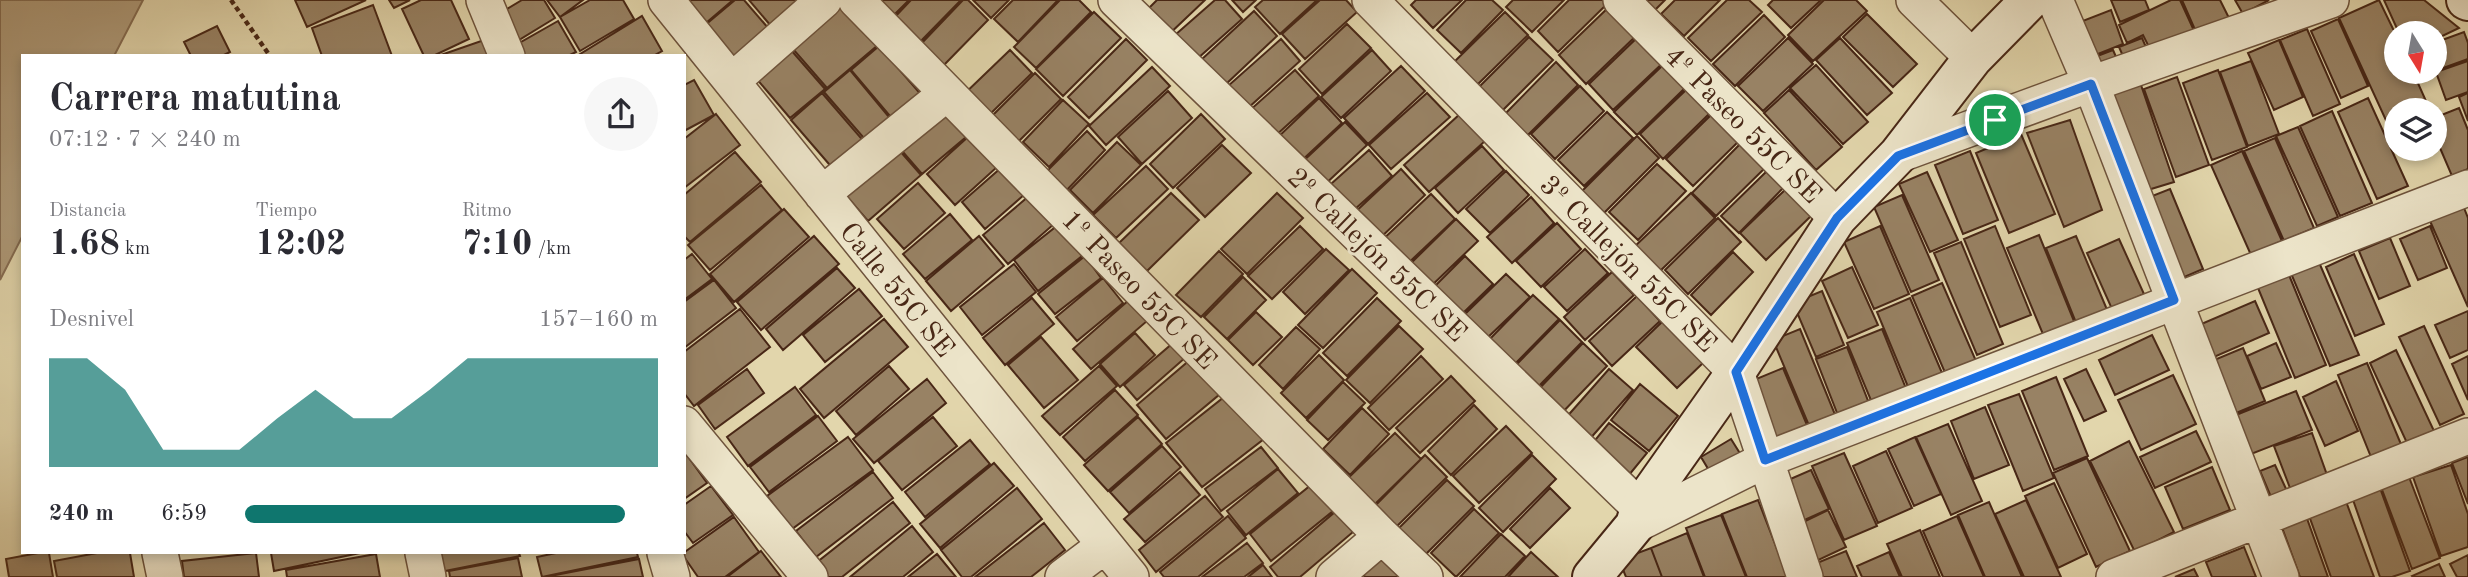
<!DOCTYPE html>
<html lang="es">
<meta charset="utf-8">
<style>
:root{--surface:#fff;--page:#f7f7f7;--text:#2b2b33;--muted:#7c7c81;--accent:#0f766e}
body{margin:0;font-family:"Old Standard TT",serif;background:var(--page);color:var(--text);height:100vh;display:flex;flex-direction:column;font-size:26px;white-space:nowrap}
*{box-sizing:border-box;margin:0}
p{font-size:23px;color:var(--muted)}
.icon{flex:none;width:38px;height:38px;fill:none;stroke:currentColor;stroke-width:2;stroke-linecap:round;stroke-linejoin:round}
.map{position:relative;flex:1;overflow:hidden}
.details{position:absolute;left:21px;top:54px;width:665px;height:500px;display:flex;flex-direction:column;background:var(--surface);border-radius:0px;box-shadow:0 4px 10px #0003}
.details>*{flex:none}
.needle{width:46px;rotate:169deg}
.tools{position:absolute;left:2384px;top:21px;display:grid;gap:14px}
.tools a{display:grid;place-items:center;width:63px;height:63px;border-radius:50%;background:var(--surface);box-shadow:0 4px 10px #0003;font-size:35px}
.pin{position:absolute;display:grid;place-items:center;width:60px;height:60px;color:#fff;margin:-30px;border:4px solid #fff;border-radius:50%;box-shadow:0 2px 7px #0007}
.round{display:grid;place-items:center;flex:none;width:74px;height:74px;border-radius:37px;background:var(--page)}
.head{display:flex;align-items:center;justify-content:space-between;height:119px;padding:0 28px}
h1{font-size:38px;font-weight:600;line-height:52px}
.stats{display:grid;grid-template-columns:repeat(3,1fr);gap:10px;height:119px;padding:7px 28px}
.stats div{display:grid;align-content:center}
.stats b{font-size:35px;font-weight:600}
.stats small{font-size:19px;font-weight:400}
.stats p{font-size:19px}
.chart{height:196px;padding:14px 28px}
.chart p{display:flex;justify-content:space-between}
.chart svg{width:100%;height:126px;margin-top:7px;fill:var(--accent);opacity:.7}
ul{padding:0 28px;list-style:none;font-size:23px}
li{display:grid;grid-template-columns:112px 84px 1fr;align-items:center;height:52px}
li i{height:18px;border-radius:9px;background:var(--accent)}
.map>svg:first-child{display:block}
</style>
<div class="map">
<svg width="2468" height="577" viewBox="0 0 2468 577">
<rect width="100%" height="100%" fill="#e2d6ac"/>
<filter id="stains"><feTurbulence type="fractalNoise" baseFrequency=".00286" numOctaves="4"/><feColorMatrix values="0 0 0 0 .2 0 0 0 0 .09 0 0 0 0 .02 0 0 0 .5 -.17"/></filter>
<radialGradient id="worn" r=".72"><stop offset=".6" stop-color="#630" stop-opacity="0"/><stop offset="1" stop-color="#630" stop-opacity=".3"/></radialGradient>
<path fill="#ae9a79" stroke="#856c51" stroke-width="2" d="M0 0H143L114 56H23V235L0 280Z"/>
<path fill="#988264" stroke="#482716" stroke-width="2" d="M295 0H366L307 27Z
M389 0H410L394 8Z
M421 0H451L469 39 433 56H424L402 9Z
M522 0H544L555 18 514 43 497 15Z
M547 0H583L560 17Z
M590 0H623L634 19 580 51 560 17Z
M687 0H733L706 23Z
M735 0H744L769 29 733 60 704 26Z
M749 0H802L771 26Z
M839 0 878 45 827 88 786 41Z
M874 0H909L892 17Z
M911 0H961L917 45 892 20Z
M963 0H968L988 20 942 67 919 46Z
M973 0H1009L991 18Z
M1013 0H1058L1018 42 994 19Z
M1060 0H1079L1091 12 1036 68 1014 47Z
M1157 0H1205L1165 38 1142 15Z
M1215 0H1225L1242 19 1197 59 1175 35Z
M1232 0H1256L1243 12Z
M1263 0H1317L1280 34 1255 7Z
M1320 0H1346L1357 12 1305 59 1282 34Z
M1416 0H1462L1433 28 1411 5Z
M1466 0H1492L1503 10 1461 53 1437 30Z
M1513 0H1564L1532 32 1506 7Z
M1569 0H1603L1607 4 1558 52 1538 31Z
M1644 0H1665L1654 11Z
M1675 0H1720L1684 36 1661 14Z
M1727 0H1749L1762 12 1711 61 1688 38Z
M1773 0H1821L1791 28 1768 5Z
M1824 0H1856L1867 11 1813 61 1788 35Z
M2111 0H2145L2149 10 2120 22Z
M2171 0H2180L2196 35 2153 55 2143 35 2127 43 2119 25Z
M2182 0H2220L2229 18 2196 32Z
M2235 0H2269L2243 14Z
M2379 0 2396 35V72H2413L2430 110H2396V127L2390 129 2339 18Z
M2384 0H2424L2459 28 2434 40V33H2399Z
M373 5 392 56H322L312 28Z
M1611 5 1639 33 1586 84 1559 55Z
M2111 10 2123 44 2093 56 2080 22Z
M1254 11 1277 36 1225 85 1201 60Z
M1094 12 1121 38 1063 96 1036 69Z
M1505 12 1528 35 1474 88 1451 65Z
M1867 14 1917 64 1893 87 1843 37Z
M1764 15 1785 37 1735 86 1713 64Z
M642 16 662 51 653 56H577Z
M2338 19 2368 86 2341 98 2311 31Z
M558 21 576 52 568 56H510L507 50Z
M1347 24 1371 48 1322 94 1299 69Z
M217 26 230 52 222 56H191L184 42Z
M2307 29 2340 104 2313 116 2280 40Z
M2464 32 2468 43V59L2435 71 2434 43Z
M1641 34 1666 60 1613 110 1589 84Z
M1529 37 1553 60 1500 113 1477 89Z
M1788 38 1813 64 1763 111 1738 86Z
M1840 38 1892 93 1867 115 1816 60Z
M2142 38 2149 54 2126 63 2119 47Z
M487 39 493 56H438Z
M1126 39 1147 60 1089 118 1068 97Z
M1281 39 1300 61 1248 108 1228 86Z
M2279 40 2303 97 2274 110 2248 53Z
M784 42 825 89 790 118 750 71Z
M879 46 924 98 895 122 851 70Z
M1010 50 1032 73 982 122 959 99Z
M1372 50 1391 71 1341 118 1321 97Z
M2113 50 2120 66 2098 75 2092 58Z
M2251 61 2279 134 2248 146 2220 72Z
M2468 61V92L2446 100 2436 72Z
M1556 62 1578 85 1524 139 1502 117Z
M1663 65 1685 88 1637 135 1614 112Z
M1816 65 1868 122 1843 144 1790 88Z
M1401 66 1425 91 1368 144 1344 118Z
M1152 67 1170 86 1106 145 1089 126Z
M850 70 894 123 869 144 824 92Z
M1295 70 1319 96 1273 138 1249 111Z
M2218 70 2247 147 2212 160 2183 83Z
M1035 73 1061 99 1012 148 986 122Z
M2177 77 2209 165 2176 177 2144 89Z
M694 80 714 115 684 131V85Z
M2141 85 2174 182 2138 193 2106 96Z
M1580 86 1604 111 1555 159 1531 134Z
M1687 89 1710 113 1663 159 1640 134Z
M1789 90 1842 147 1816 170 1764 113Z
M1168 91 1192 118 1142 164 1118 137Z
M822 93 867 145 835 171 791 120Z
M1427 93 1450 117 1391 169 1369 145Z
M2468 93V121L2459 97Z
M1319 98 1342 123 1298 164 1275 140Z
M2368 98 2408 186 2377 199 2338 112Z
M1063 100 1089 124 1049 167 1023 142Z
M946 102 972 132 922 174 896 144Z
M2459 108 2468 130V169L2452 176 2434 134V118Z
M2332 111 2372 203 2340 216 2300 126Z
M1607 112 1633 138 1584 186 1558 160Z
M716 114 740 145 684 188V139Z
M1201 114 1225 139 1173 188 1150 164Z
M1460 114 1485 141 1429 192 1404 165Z
M1712 114 1739 141 1693 186 1666 159Z
M2070 120 2102 210 2064 227 2027 133Z
M1345 122 1367 145 1321 188 1299 165Z
M2298 127 2338 217 2317 226 2276 136Z
M1087 131 1105 150 1065 192 1045 173Z
M2021 134 2055 214 2009 233 1976 153Z
M969 136 997 167 955 205 927 174Z
M1637 136 1659 158 1604 213 1582 191Z
M2275 138 2314 228 2284 241 2244 151Z
M1743 141 1767 166 1716 216 1692 193Z
M1117 142 1141 165 1093 213 1070 190Z
M893 143 921 175 868 221 841 190Z
M1222 145 1251 173 1205 217 1177 188Z
M1482 146 1504 170 1458 213 1435 188Z
M1369 150 1392 176 1345 218 1322 192Z
M1970 151 1998 220 1963 234 1935 165Z
M2242 151 2282 241 2251 255 2211 165Z
M735 152 761 182 690 242 684 236V195Z
M1657 164 1686 191 1638 240 1609 212Z
M1146 166 1168 189 1116 238 1093 215Z
M1002 167 1025 194 985 229 962 202Z
M1401 169 1425 195 1375 243 1350 217Z
M1769 169 1785 186 1739 233 1721 216Z
M1506 171 1529 195 1490 233 1466 209Z
M1927 172 1958 240 1930 252 1899 184Z
M918 183 945 213 904 249 877 219Z
M761 185 782 210 710 270 688 245Z
M1786 189 1812 215 1766 260 1740 233Z
M2170 189 2203 269 2175 281 2142 200Z
M1171 193 1199 220 1147 271 1119 243Z
M1277 193 1303 218 1247 274 1221 249Z
M1691 193 1715 218 1658 273 1633 248Z
M1431 194 1455 219 1402 269 1378 244Z
M1902 195 1939 280 1911 292 1874 207Z
M1029 196 1054 224 1008 264 983 235Z
M1531 197 1554 223 1512 263 1487 237Z
M2464 208 2468 218V307L2430 221Z
M784 209 809 237 734 302 710 274Z
M950 214 972 240 925 279 903 254Z
M1718 218 1741 242 1688 294 1665 270Z
M1456 219 1478 241 1426 291 1405 269Z
M1557 223 1581 249 1541 287 1516 261Z
M1058 225 1082 256 1038 291 1014 260Z
M1300 226 1323 249 1272 299 1248 276Z
M1880 226 1909 294 1874 309 1844 242Z
M1995 226 2031 315 2000 327 1964 239Z
M2430 226 2447 268 2418 280 2400 239Z
M2039 235 2076 326 2045 339 2007 248Z
M814 236 839 264 761 330 737 302Z
M979 236 1004 266 951 311 926 281Z
M2076 236 2108 312 2077 325 2046 248Z
M2390 238 2410 286 2379 299 2359 251Z
M2119 239 2144 294 2112 309 2087 253Z
M1961 242 2003 344 1977 355 1934 253Z
M1326 249 1349 270 1305 314 1283 292Z
M1585 249 1608 273 1567 311 1544 287Z
M1219 251 1243 274 1201 317 1176 295Z
M1733 252 1753 272 1711 315 1691 295Z
M692 254 712 279 684 300V260Z
M2354 254 2384 324 2355 336 2326 267Z
M1085 256 1101 278 1055 314 1038 294Z
M1465 256 1493 284 1460 316 1433 288Z
M2318 260 2359 355 2330 366 2290 271Z
M1014 264 1036 292 982 335 960 307Z
M1852 267 1878 325 1848 338 1822 281Z
M837 268 855 288 783 350 766 329Z
M1352 269 1377 293 1323 348 1298 325Z
M1612 272 1634 295 1585 340 1564 317Z
M1506 274 1530 297 1485 340 1462 317Z
M2289 275 2326 365 2295 378 2258 288Z
M1243 277 1266 300 1227 339 1204 317Z
M1103 278 1123 303 1077 341 1056 317Z
M714 280 736 308 684 348V302Z
M1942 283 1976 361 1946 375 1912 296Z
M859 289 882 316 825 362 803 335Z
M1822 291 1844 345 1816 357 1793 303Z
M1533 295 1559 319 1511 368 1485 344Z
M1637 296 1660 321 1612 366 1589 341Z
M1032 298 1054 324 1005 365 983 338Z
M1377 298 1401 321 1347 376 1323 353Z
M1910 298 1945 380 1911 394 1877 312Z
M1129 300 1147 321 1091 369 1073 349Z
M2255 301 2269 333 2214 357 2199 325Z
M740 309 770 347 694 406 684 393V352Z
M2468 311V350L2450 358 2435 325Z
M1256 312 1282 337 1253 365 1228 340Z
M884 319 908 347 824 418 800 389Z
M1560 320 1582 342 1535 390 1513 368Z
M1663 321 1704 362 1677 388 1636 347Z
M1399 326 1423 349 1370 403 1346 380Z
M2424 326 2464 414 2440 425 2399 337Z
M1296 327 1320 349 1283 389 1259 365Z
M1800 329 1836 417 1810 428 1773 340Z
M1882 329 1909 396 1875 410 1847 343Z
M1135 333 1155 355 1120 387 1100 364Z
M2152 335 2169 370 2115 395 2099 360Z
M1041 337 1078 380 1044 408 1008 365Z
M1173 343 1186 357 1137 400 1124 385Z
M1583 343 1607 366 1558 417 1534 394Z
M2276 343 2291 377 2261 389 2247 356Z
M1847 347 1872 411 1841 423 1816 359Z
M2243 348 2265 401 2229 416 2207 363Z
M2396 350 2434 431 2407 443 2370 363Z
M1319 355 1344 380 1306 418 1281 393Z
M1421 356 1443 379 1389 430 1368 408Z
M2468 356V400L2452 364Z
M1191 359 1220 394 1166 439 1137 405Z
M2367 363 2403 449 2373 462 2338 375Z
M889 366 909 389 856 435 836 411Z
M1099 366 1117 386 1060 435 1042 416Z
M1783 368 1807 425 1773 439 1749 382Z
M747 369 764 393 715 429 698 405Z
M1609 369 1633 390 1588 441 1564 420Z
M2086 369 2106 411 2084 421 2064 379Z
M2173 375 2196 424 2141 450 2118 400Z
M1451 376 1475 401 1420 453 1396 428Z
M2056 377 2088 456 2054 470 2022 391Z
M927 379 946 403 874 463 853 439Z
M2336 381 2358 431 2325 446 2303 397Z
M1343 382 1365 403 1328 440 1307 420Z
M1640 384 1678 416 1649 451 1611 420Z
M795 387 816 415 748 466 727 437Z
M1115 390 1138 415 1085 461 1063 437Z
M1233 390 1269 435 1202 487 1166 443Z
M2296 391 2312 430 2246 456 2231 417Z
M2019 394 2054 478 2023 491 1988 405Z
M1474 405 1497 429 1451 475 1428 451Z
M1985 407 2009 465 1974 479 1951 421Z
M1362 408 1389 434 1350 475 1323 449Z
M818 416 837 441 769 492 750 467Z
M933 417 957 446 902 490 878 461Z
M1138 417 1162 444 1108 491 1084 465Z
M1609 423 1647 453 1629 475 1592 444Z
M1948 424 1982 501 1951 515 1916 437Z
M1506 426 1532 453 1479 503 1453 476Z
M2196 431 2211 462 2155 488 2140 457Z
M1395 433 1421 459 1371 508 1345 481Z
M2312 433 2327 475 2290 488 2274 446Z
M848 437 873 470 792 529 767 496Z
M1915 437 1941 494 1914 506 1888 449Z
M1731 439 1746 463 1716 482 1701 457Z
M970 440 990 464 925 517 905 492Z
M2129 441 2174 532 2135 552 2090 461Z
M1162 446 1181 467 1129 513 1110 492Z
M1261 447 1278 468 1221 511 1205 489Z
M684 451 707 483 684 499Z
M1886 451 1912 508 1878 523 1853 466Z
M1844 453 1877 526 1844 540 1812 466Z
M1425 455 1447 477 1391 532 1370 511Z
M1532 455 1556 479 1503 532 1479 508Z
M2468 457V504L2452 463Z
M2087 458 2130 551 2096 567 2053 473Z
M994 463 1014 486 940 548 920 524Z
M2275 465 2287 491 2271 497 2260 471Z
M2451 465 2468 514V547L2441 556 2413 477Z
M2212 467 2230 510 2183 529 2165 487Z
M1278 469 1298 493 1246 535 1227 511Z
M1811 470 1829 509 1798 523 1779 484Z
M873 472 893 498 816 557 796 531Z
M1180 472 1200 495 1145 542 1124 519Z
M2409 477 2440 558 2412 569 2381 487Z
M1447 480 1474 506 1420 560 1393 534Z
M2054 483 2087 554 2058 568 2025 496Z
M1311 485 1333 511 1271 561 1250 534Z
M711 486 733 515 693 543 684 531V505Z
M1017 488 1042 519 971 577H962L941 550Z
M1550 488 1570 508 1530 548 1510 529Z
M2380 488 2410 571 2392 577H2380L2352 497Z
M1205 496 1223 517 1156 572 1139 550Z
M2344 496 2374 577H2331L2307 510Z
M1758 500 1788 577H1747L1722 514Z
M2026 500 2061 577H2024L1995 514Z
M893 502 910 523 842 577H827L816 563Z
M1989 502 2022 577H1985L1958 515Z
M1474 509 1499 533 1456 577 1431 553Z
M1828 510 1846 547 1812 563 1795 526Z
M1335 512 1353 532 1300 577H1278L1270 567Z
M2305 513 2328 577H2300L2280 522Z
M1721 515 1746 577H1705L1686 528Z
M1228 516 1246 538 1198 577H1164L1160 572Z
M1957 516 1984 577H1943L1923 531Z
M734 517 759 552 725 577H698L682 554Z
M1044 523 1065 550 1031 577H975Z
M912 526 933 552 903 577H850Z
M1920 530 1940 577H1902L1887 544Z
M1687 533 1704 577H1662L1651 548Z
M1501 534 1525 556 1505 577H1460Z
M1247 543 1263 563 1244 577H1202Z
M1380 546 1411 577H1365L1357 568Z
M2244 547 2256 577H2212L2206 562Z
M1651 548 1662 577H1626L1619 560Z
M761 551 781 577H727Z
M1846 551 1857 577H1823L1817 563Z
M1531 552 1558 577H1508Z
M1889 552 1900 577H1862L1857 566Z
M38 553H49L53 577H9L6 559Z
M97 553H130L134 577H57L54 561Z
M256 553 259 577H184L182 561Z
M271 553H360L274 571Z
M436 553H519L520 556 440 572Z
M556 553H637L638 557 542 577 537 557Z
M376 554 380 577H287L286 570Z
M937 554 956 577H908Z
M2468 555V577H2457L2450 564Z
M518 558 522 577H450L449 571Z
M639 559 643 577H545Z
M2439 564 2445 577H2413L2412 576Z
M1263 565 1272 577H1248Z
M2194 569 2198 577H2175Z"/>
<g fill="none" stroke-linecap="round" stroke-linejoin="round">
<g stroke="#6e533c" stroke-width="38">
<path id="street" d="M484 0 507 56
M666 0 1131 577
M856 0 1382 536 1425 577
M1116 0 1640 508
M1370 0 1736 372 1805 577
M1621 0 1837 218
M1914 0 1973 58
M2055 0 2091 84 2281 577
M732 81 824 0
M1898 155 2091 84 2331 0
M822 194 947 93
M684 424 810 577
M1635 525 1765 460 2468 188
M160 553 165 577
M423 553 428 577
M665 553 672 577
M1063 577 1104 546
M1334 577 1382 536
M2114 577 2468 436"/>
</g>
<g stroke="#482716" stroke-width="42">
<path id="secondary" d="M2466 0 2468 1
M1592 577 1635 525 1640 508 1736 372 1837 218 1898 155 1973 58 2030 0"/>
</g>
<path stroke="#482716" stroke-width="4.5" stroke-dasharray="5 3.5" stroke-linecap="butt" d="M231 0 270 56"/>
<use href="#street" stroke="#ece4c9" stroke-width="35"/>
<use href="#secondary" stroke="#ece4c9" stroke-width="38"/>
</g>
<g fill="none" stroke-linecap="round" stroke-linejoin="round">
<g stroke="#fff" stroke-width="14">
<path id="route" d="M2091 84 2174 300 1765 460 1736 372 1837 218 1898 156Z"/>
</g>
<use href="#route" stroke="#1a73e8" stroke-width="9"/>
</g>
<g text-anchor="middle" stroke-width="6" stroke-linejoin="round" paint-order="stroke">
<g font-size="28" fill="#482716" stroke="#ece4c9">
<text transform="translate(1744 124) rotate(45)" y="10">4º Paseo 55C SE</text>
<text transform="translate(1378 254) rotate(44)" y="10">2º Callejón 55C SE</text>
<text transform="translate(1629 263) rotate(45)" y="10">3º Callejón 55C SE</text>
<text transform="translate(898 289) rotate(51)" y="10">Calle 55C SE</text>
<text transform="translate(1140 289) rotate(46)" y="10">1º Paseo 55C SE</text>
</g>
</g>
<rect width="100%" height="100%" filter="url(#stains)"/>
<rect width="100%" height="100%" fill="url(#worn)"/>
</svg>
<div class="tools">
<a><svg class="needle" viewBox="-14 -14 28 28"><path d="M0-13l5 13h-10z" fill="#e53935"/><path d="M0 13l5-13h-10z" fill="#7c7c81"/></svg></a>
<a><svg class="icon" aria-label="layers" viewBox="0 0 24 24"><path d="M12 4l9 5-9 5-9-5zM3 14l9 5 9-5"/></svg></a>
</div>
<div class="pin" style="left:1995px;top:120px;background:#1e9e55"><svg class="icon" aria-label="arrive" viewBox="0 0 24 24"><path d="M6 21V4h12l-3 4 3 4H6"/></svg></div>
<section class="details">
<div class="head"><div><h1>Carrera matutina</h1><p>07:12 · 7 × 240 m</p></div><a class="round"><svg class="icon" aria-label="share" viewBox="0 0 24 24"><path d="M12 15V3M7 8l5-5 5 5M5 13v7h14v-7"/></svg></a></div>
<div class="stats">
<div><p>Distancia</p><b>1.68<small> km</small></b></div>
<div><p>Tiempo</p><b>12:02</b></div>
<div><p>Ritmo</p><b>7:10<small> /km</small></b></div>
</div>
<div class="chart"><p><span>Desnivel</span>157–160 m</p>
<svg viewBox="0 0 160 44" preserveAspectRatio="none"><path d="M0 44V6L10 6L20 17L30 38L40 38L50 38L60 27L70 17L80 27L90 27L100 17L110 6L120 6L130 6L140 6L150 6L160 6V44z"/></svg>
</div>
<ul>
<li><b>240 m</b>6:59<i style="width:92%"></i></li>
</ul>
</section>
</div>
